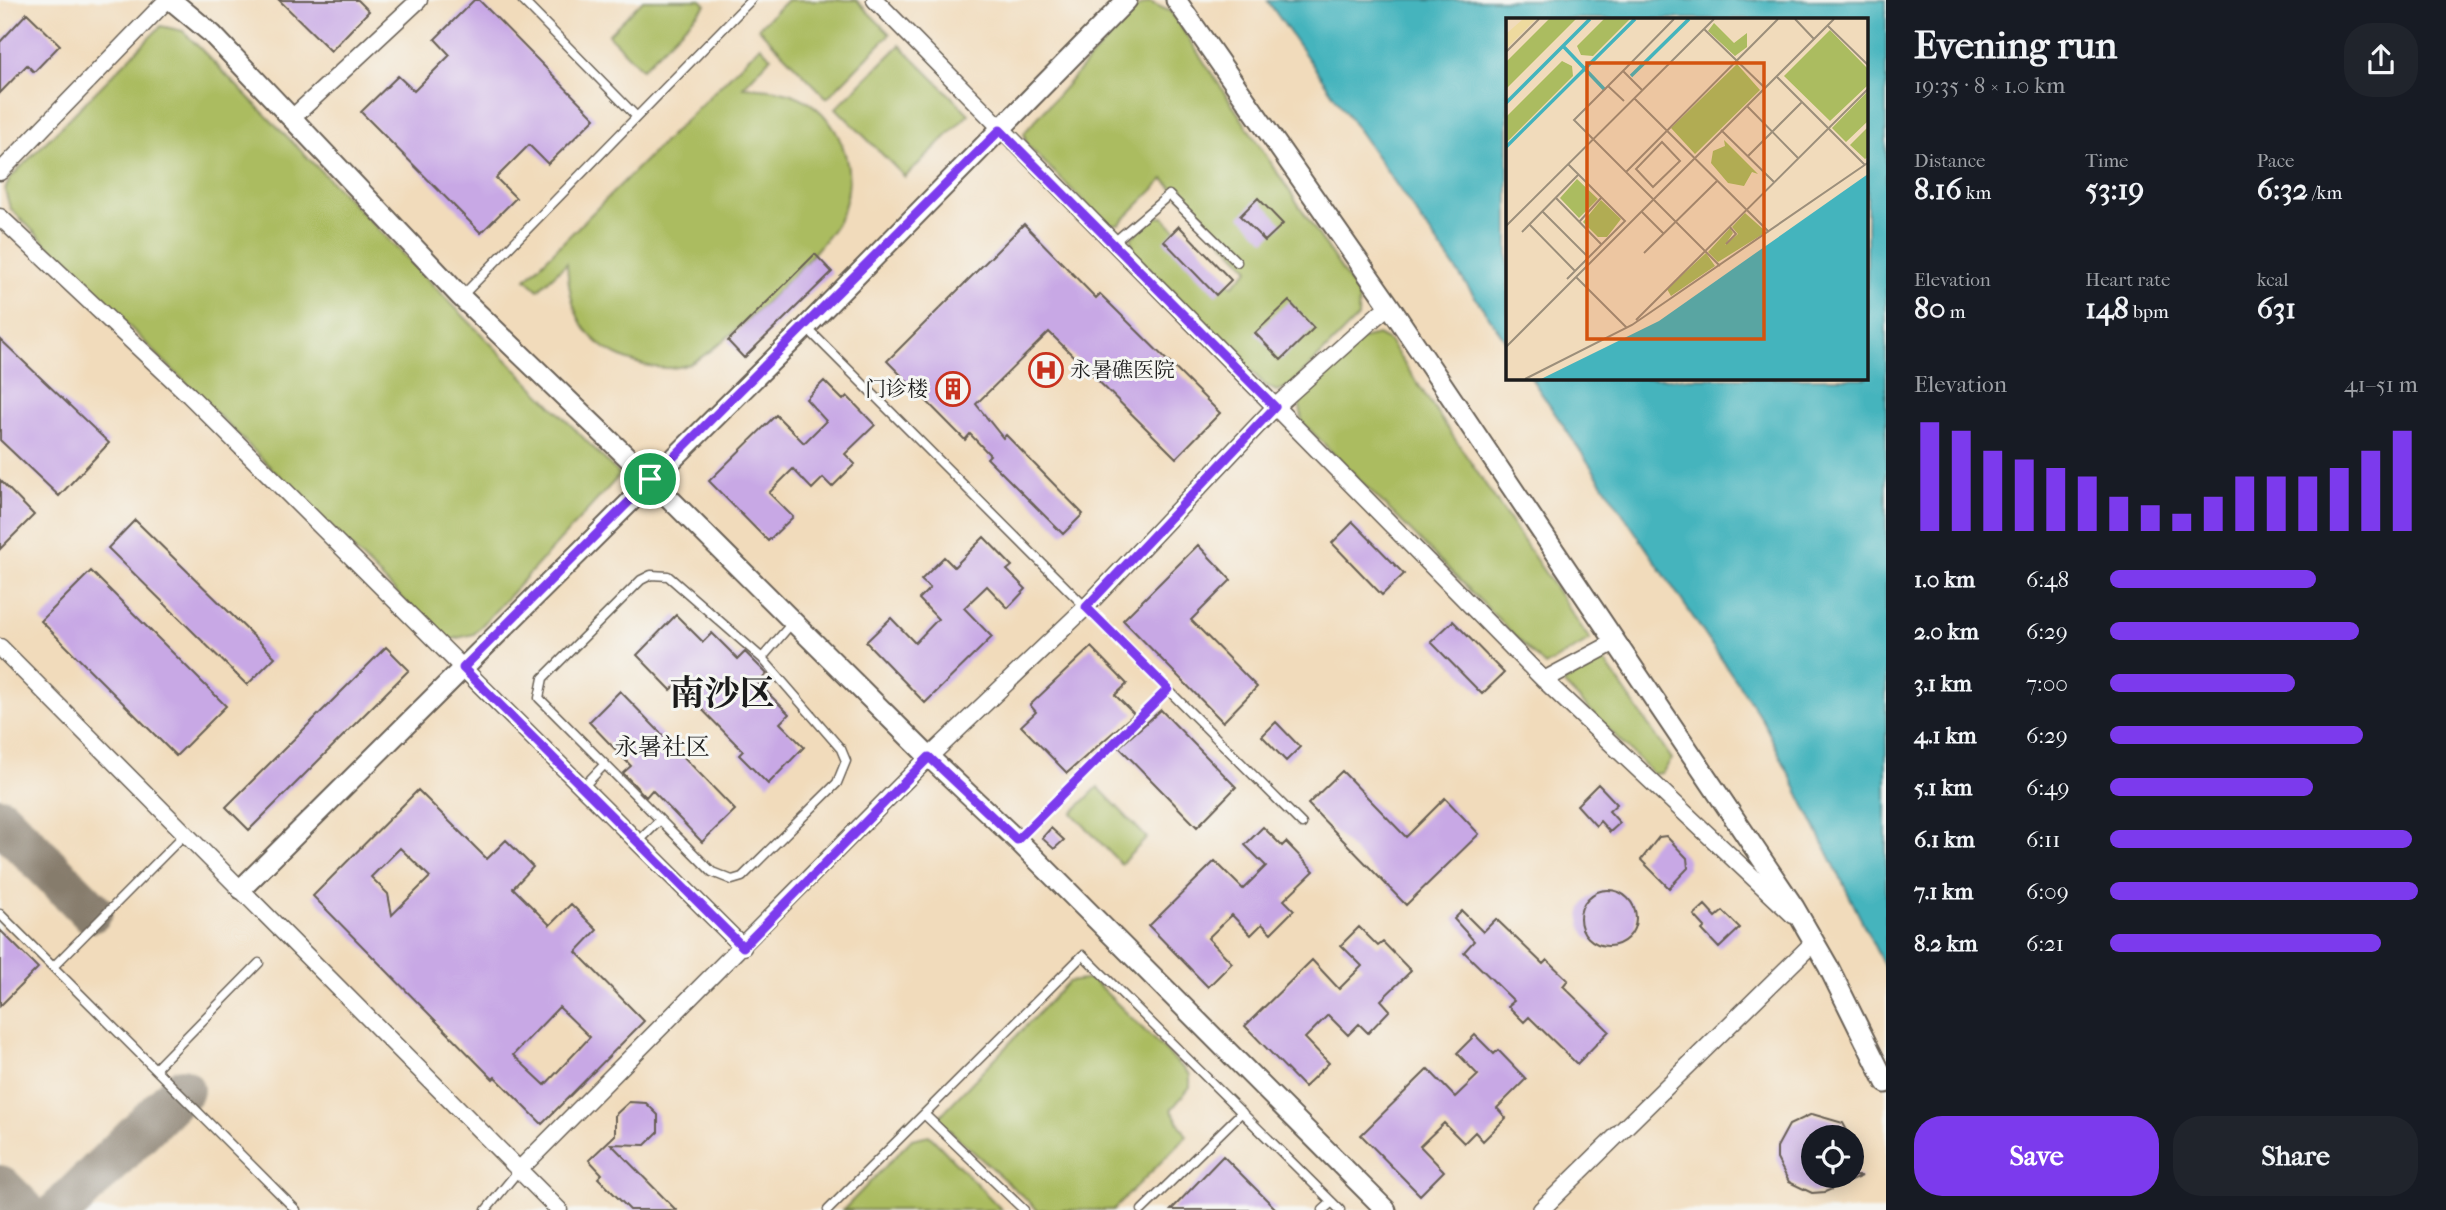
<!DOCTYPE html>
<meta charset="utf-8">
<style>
:root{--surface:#171b24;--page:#20242c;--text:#f1f3f6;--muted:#9ea1a6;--accent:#7c3aed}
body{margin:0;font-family:"IM FELL French Canon","Noto Serif SC",serif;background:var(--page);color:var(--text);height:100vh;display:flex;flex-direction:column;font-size:26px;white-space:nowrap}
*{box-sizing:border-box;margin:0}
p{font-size:23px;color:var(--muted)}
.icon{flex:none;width:38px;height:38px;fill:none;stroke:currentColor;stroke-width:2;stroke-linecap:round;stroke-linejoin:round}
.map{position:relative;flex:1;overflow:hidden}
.side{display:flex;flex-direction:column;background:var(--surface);width:560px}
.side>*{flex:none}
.fabs{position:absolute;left:1801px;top:1125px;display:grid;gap:14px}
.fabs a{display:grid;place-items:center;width:63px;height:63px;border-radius:50%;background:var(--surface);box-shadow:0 4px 18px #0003;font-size:35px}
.pin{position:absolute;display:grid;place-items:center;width:60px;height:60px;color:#fff;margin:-30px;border:4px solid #fff;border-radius:50%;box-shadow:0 2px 7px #0007}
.round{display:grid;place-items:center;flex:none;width:74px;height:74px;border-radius:28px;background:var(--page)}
.headline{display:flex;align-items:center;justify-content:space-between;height:119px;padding:0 28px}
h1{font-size:38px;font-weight:800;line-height:52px}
.figures{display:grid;grid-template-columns:repeat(3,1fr);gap:10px;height:119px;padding:7px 28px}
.figures div{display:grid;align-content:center}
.figures b{font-size:30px;font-weight:800}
.figures small{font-size:19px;font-weight:400}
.figures p{font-size:19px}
.chart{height:196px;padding:14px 28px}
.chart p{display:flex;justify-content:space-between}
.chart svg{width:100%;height:126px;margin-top:7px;stroke:var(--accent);stroke-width:6}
.action{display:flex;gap:14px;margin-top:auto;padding:14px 28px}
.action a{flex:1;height:80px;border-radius:28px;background:var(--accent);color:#fff;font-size:28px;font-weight:800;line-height:80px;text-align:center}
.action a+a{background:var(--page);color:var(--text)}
ul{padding:0 28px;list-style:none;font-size:23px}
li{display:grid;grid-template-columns:112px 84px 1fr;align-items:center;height:52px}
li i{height:18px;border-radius:9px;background:var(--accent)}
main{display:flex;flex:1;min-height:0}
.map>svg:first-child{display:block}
</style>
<main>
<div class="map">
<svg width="1886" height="1210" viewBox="0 0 1886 1210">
<rect width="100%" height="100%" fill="#f6f6f2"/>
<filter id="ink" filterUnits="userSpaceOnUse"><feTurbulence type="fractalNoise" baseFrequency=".0143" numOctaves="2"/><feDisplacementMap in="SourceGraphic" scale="14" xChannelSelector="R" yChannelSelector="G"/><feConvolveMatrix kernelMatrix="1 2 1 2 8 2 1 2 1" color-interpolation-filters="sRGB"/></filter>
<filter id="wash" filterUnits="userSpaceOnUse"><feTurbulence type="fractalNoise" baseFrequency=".00686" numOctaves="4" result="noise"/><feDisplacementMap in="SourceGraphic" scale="28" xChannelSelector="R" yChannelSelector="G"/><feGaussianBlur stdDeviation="1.57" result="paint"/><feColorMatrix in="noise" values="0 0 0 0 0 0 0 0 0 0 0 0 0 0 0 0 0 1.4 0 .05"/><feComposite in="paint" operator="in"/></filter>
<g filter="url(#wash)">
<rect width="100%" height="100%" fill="#f1dbbb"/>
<path fill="#abbc60" stroke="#646c3e" stroke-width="2" d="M643 0H701L706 5 642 69 608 35Z
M787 0H856L890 34 827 98 758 28Z
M1150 2 1171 12 1359 296 1358 317 1289 387 1276 391 1265 385 1133 252 1131 238 1152 217H1163L1232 286 1249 269 1164 179 1119 224H1106L1027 145 1024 133 1135 8Z
M161 26 183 31 620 475 474 634 445 641 10 208 5 190 10 178Z
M900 45 969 114 905 177 836 108Z
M760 46 771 57 743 87C765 88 785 89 805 100 845 123 861 181 838 221 820 254 722 350 689 364 666 373 637 365 617 355 578 336 569 303 567 263L538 290 526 279Z
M1378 335 1389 341 1590 640 1545 666 1302 422 1299 400 1361 339Z
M1602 658 1672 759 1662 773 1653 774 1563 683Z
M1098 787 1147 838 1121 864 1072 813Z
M1092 979 1190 1075V1087L1171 1110 1187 1136 1113 1210H1038L937 1119 1068 982Z
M929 1135 1002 1210H843L912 1139Z"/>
<path fill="#44b4bd" stroke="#30686c" stroke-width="2" d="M1267 0H1886V970L1762 719 1531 378H1867V19H1508V344Z"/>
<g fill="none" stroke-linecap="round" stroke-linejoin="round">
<path stroke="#867c6c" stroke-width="44" d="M0 819 91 911
M0 1187 23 1210
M61 1210 182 1090"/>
</g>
<g id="blocks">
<path fill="#c8a8e5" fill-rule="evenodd" d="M279 0H358L369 11 331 51Z
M474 0H479L595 118 548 164 529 145 496 178 516 198 481 233 361 112 398 76 414 91 450 55 435 39Z
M27 13 60 45 34 72 27 65 0 93V42Z
M1258 198 1283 224 1265 241 1240 216Z
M1024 224 1096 298 1100 294 1220 413 1176 458 1049 332 976 404 1003 438 1006 435 1083 514 1063 534 987 458 990 455 970 434 965 440 887 361Z
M1179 226 1231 280 1216 295 1164 241Z
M815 254 832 272 744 358 728 341Z
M1289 301 1314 328 1281 360 1255 333Z
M0 339 109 443 59 496 0 440Z
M824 381 843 400 847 396 875 425 845 454 855 464 832 487 823 478 812 489 793 469 769 493 793 517 768 541 709 481 776 415 804 443 826 421 806 399Z
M0 480 34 515 0 549Z
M135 520 275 657 247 685 108 548Z
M1353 522 1404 574 1382 595 1332 543Z
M984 537 1012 566 1007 570 1026 589 1008 608 987 586 964 608 992 637 925 703 866 642 891 618 915 643 938 619 919 599 930 588 921 580 944 557 954 567Z
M1198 545 1231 580 1191 620 1257 687 1223 722 1123 620Z
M91 571 226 706 176 756 41 621Z
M676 615 703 642 712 633 738 659 745 652 767 674 758 683 789 714 780 723 804 747 768 784 739 755 743 751 677 684 671 690 637 655Z
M1453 621 1504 673 1482 694 1431 642Z
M386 647 409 670 249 830 226 807Z
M1091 647 1127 684 1115 695 1134 714 1067 773 1021 726 1036 712 1030 705Z
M620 691 735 810 702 842 652 790 646 797 623 773 631 766 589 722Z
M1161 710 1236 787 1197 827 1119 747Z
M1276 722 1300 747 1286 761 1262 736Z
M1342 771 1406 837 1445 798 1479 834 1406 905 1308 804Z
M1598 784 1617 804 1609 811 1620 823 1610 832 1600 821 1596 826 1577 805Z
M418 790 487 859 506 840 533 867 513 888 550 925 571 904 597 930 576 952 644 1021 542 1124 495 1077 493 1079 313 896ZM400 848 430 877 392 915 388 894 371 877ZM559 1007 590 1037 545 1085 513 1055Z
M1263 827 1282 846 1286 842 1314 871 1284 900 1294 910 1271 933 1262 924 1251 935 1232 915 1208 938 1232 963 1208 987 1149 926 1215 861 1243 889 1266 866 1245 845Z
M1051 828 1064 840 1054 849 1042 838Z
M1666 836 1687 858 1688 868 1669 888 1641 860 1659 837Z
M1580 918a28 28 0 1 1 56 0a28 28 0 1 1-56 0Z
M1705 905 1716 917 1723 911 1740 928 1719 948 1702 930 1705 927 1694 915Z
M1462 911 1483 932 1496 919 1543 964 1547 960 1568 980 1563 986 1609 1031 1577 1064 1529 1017 1524 1022 1508 1006 1514 1001 1464 952 1474 941 1454 919Z
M1359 927 1378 946 1383 942 1411 971 1381 1000 1390 1010 1368 1033 1359 1024 1348 1035 1328 1015 1305 1038 1329 1063 1304 1087 1245 1026 1312 960 1339 989 1362 966 1341 945Z
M0 930 38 968 0 1006Z
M1475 1035 1494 1054 1498 1050 1526 1079 1497 1108 1506 1118 1483 1141 1475 1132 1464 1143 1444 1123 1420 1146 1444 1171 1420 1195 1361 1135 1428 1069 1455 1097 1478 1075 1457 1053Z
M629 1102 646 1103 658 1115V1132L645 1145 611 1144 676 1210H630L598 1178 602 1174 589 1160 615 1135V1115Z
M1812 1114 1843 1123 1851 1138H1813V1176H1862L1825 1192 1812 1193 1789 1182 1777 1159V1147L1789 1125Z
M1223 1156 1277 1210H1171Z"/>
</g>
</g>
<g filter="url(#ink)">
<use href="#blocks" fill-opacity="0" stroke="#675f54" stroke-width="2"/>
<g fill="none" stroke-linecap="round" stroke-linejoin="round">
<g stroke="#675f54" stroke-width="11">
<path id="service" d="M522 0 635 115
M1113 243 1169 195 1237 262
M461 297 751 0
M807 328 1302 824
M651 575 668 576 762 658 841 749 846 761 837 783 742 877 732 880 712 872 539 698 543 678 641 580Z
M762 658 792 623
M583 787 605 764
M186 833 53 967 296 1210
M1017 840 1168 689
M638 842 660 820
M0 914 53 967
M155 1069 259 963
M924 1114 1024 1210
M486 1210 519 1170
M828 1210 1083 955 1340 1210
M1142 1210 1242 1112
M1323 1210 1332 1202"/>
</g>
<g stroke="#675f54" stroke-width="19">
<path id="minor" d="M875 0 1544 680 1793 915
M291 119 419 0
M0 172 167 0
M0 217 189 395 743 947
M0 647 559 1210
M1544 680 1615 642
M519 1170 929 757 1086 607 1275 407 1389 305
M1541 1210 1814 942"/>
</g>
<g stroke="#675f54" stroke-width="23">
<path id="tertiary" d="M171 0 212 34 461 297 650 479 929 757 1017 840 1386 1210
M1176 0 1389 305 1794 907 1828 966 1886 1083
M241 889 806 327 1127 0"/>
</g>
<use href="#service" stroke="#fff" stroke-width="8"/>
<use href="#minor" stroke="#fff" stroke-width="16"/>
<use href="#tertiary" stroke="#fff" stroke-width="19"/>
</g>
</g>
<g fill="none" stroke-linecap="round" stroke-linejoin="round" filter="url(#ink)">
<g stroke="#fff" stroke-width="14">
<path id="route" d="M1000 130 1275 407 1086 607 1168 689 1017 840 929 757 743 947 463 668Z"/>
</g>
<use href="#route" stroke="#7c3aed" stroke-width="9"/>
</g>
<defs>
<g id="hospital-ring" transform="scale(1.75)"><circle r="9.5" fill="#f6f6f2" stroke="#c8321e" stroke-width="1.5"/><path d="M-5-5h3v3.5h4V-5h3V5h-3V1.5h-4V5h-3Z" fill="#c8321e"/></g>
<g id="building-ring" transform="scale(1.75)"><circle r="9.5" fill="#f6f6f2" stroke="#c8321e" stroke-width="1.5"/><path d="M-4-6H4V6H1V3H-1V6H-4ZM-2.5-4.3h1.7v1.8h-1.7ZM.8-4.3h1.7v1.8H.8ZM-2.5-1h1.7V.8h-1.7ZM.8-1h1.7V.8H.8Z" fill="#c8321e"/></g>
</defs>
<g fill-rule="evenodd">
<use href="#hospital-ring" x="1046" y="370"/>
<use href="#building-ring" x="953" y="389"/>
</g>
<g text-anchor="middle" stroke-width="6" stroke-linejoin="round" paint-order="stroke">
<g font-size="21" fill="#1c1c1c" stroke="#f6f6f2" text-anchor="start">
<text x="1070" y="377">永暑礁医院</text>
<text x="928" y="396" text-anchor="end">门诊楼</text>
</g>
<g font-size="24" fill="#1c1c1c" stroke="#f6f6f2">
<text x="662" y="755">永暑社区</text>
</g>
<g font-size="35" font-weight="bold" fill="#1c1c1c" stroke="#f6f6f2">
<text x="722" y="705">南沙区</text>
</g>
</g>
<g transform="translate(1506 18)">
<rect width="362" height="362" fill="#f1dbbb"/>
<path d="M43 1H70L0 71V44ZM98 1H124L87 38 75 37 71 28ZM208 5 228 25 241 15V29L229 38 202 13ZM324 12 362 51V67L324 103 278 58ZM56 43 66 48 67 58 0 125V99ZM231 46 254 72 189 136 165 110ZM362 73V103L340 124 326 110ZM362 109V139L359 141 344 127ZM218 122 252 156 246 154 238 168 222 165 205 145 207 133 219 128ZM71 161 92 181 73 200 54 180ZM95 182 115 201 101 219H92L77 204ZM239 195 257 211V216L212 244 202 234 224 210 227 215 219 227 232 216 226 209ZM200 235 209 248 165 278 161 271Z" fill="#abbc60"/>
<path d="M17 1H30L0 31V16Z" fill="#eeda9e"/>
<path d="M362 156V361H35L153 303Z" fill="#44b4bd"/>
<path fill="none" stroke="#44b4bd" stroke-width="3.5" d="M57 28 99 72M125 58 183 1M0 85 84 1M0 129 129 1"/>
<path fill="none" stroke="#9c8f7b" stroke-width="2" d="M289 1 308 21M322 8 363 48M198 11 259 70M0 34 33 1M117 53 168 1M271 59 359 147M102 68 118 83M136 72 117 53 68 102 214 248M128 80 263 214M241 88 292 140M215 112 268 164M156 124 174 143 147 169 130 151ZM242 138 296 84M120 154 272 1M50 180 96 227M36 193 83 240M136 194 158 216M73 204 95 180M23 206 69 253M0 208 208 1M16 214 72 157M220 226 230 216 223 208M138 235 211 163M70 259 121 310M61 261 119 203 62 146M130 302 363 70M0 329 328 1M19 361 126 307 363 144"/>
<path fill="#d4530e" fill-opacity="0.15" stroke="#d4530e" stroke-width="3.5" d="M81 45H258V321H81Z"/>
<rect width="362" height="362" fill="none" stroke="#1c1c1c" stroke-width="3.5"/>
</g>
</svg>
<div class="fabs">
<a><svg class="icon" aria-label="locate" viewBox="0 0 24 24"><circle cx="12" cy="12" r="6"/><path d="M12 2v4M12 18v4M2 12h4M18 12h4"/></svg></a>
</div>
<div class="pin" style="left:650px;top:479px;background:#1e9e55"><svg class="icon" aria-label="arrive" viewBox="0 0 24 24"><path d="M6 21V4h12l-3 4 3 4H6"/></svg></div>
</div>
<section class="side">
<div class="headline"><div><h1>Evening run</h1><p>19:35 · 8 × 1.0 km</p></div><a class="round"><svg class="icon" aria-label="share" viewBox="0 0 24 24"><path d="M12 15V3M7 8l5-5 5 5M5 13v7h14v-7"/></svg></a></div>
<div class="figures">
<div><p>Distance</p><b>8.16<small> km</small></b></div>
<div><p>Time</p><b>53:19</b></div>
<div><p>Pace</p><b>6:32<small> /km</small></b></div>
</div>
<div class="figures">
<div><p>Elevation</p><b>80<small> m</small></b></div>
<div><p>Heart rate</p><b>148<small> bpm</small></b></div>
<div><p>kcal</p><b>631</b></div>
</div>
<div class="chart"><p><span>Elevation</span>41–51 m</p>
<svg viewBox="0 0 160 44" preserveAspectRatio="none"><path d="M5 44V6M15 44V9M25 44V16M35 44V19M45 44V22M55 44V25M65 44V32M75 44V35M85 44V38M95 44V32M105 44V25M115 44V25M125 44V25M135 44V22M145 44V16M155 44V9"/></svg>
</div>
<ul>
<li><b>1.0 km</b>6:48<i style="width:67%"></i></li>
<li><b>2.0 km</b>6:29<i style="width:81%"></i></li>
<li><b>3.1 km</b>7:00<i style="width:60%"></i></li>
<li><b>4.1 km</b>6:29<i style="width:82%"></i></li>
<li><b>5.1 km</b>6:49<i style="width:66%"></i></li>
<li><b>6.1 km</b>6:11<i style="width:98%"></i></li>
<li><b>7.1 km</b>6:09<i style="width:100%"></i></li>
<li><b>8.2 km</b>6:21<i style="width:88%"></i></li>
</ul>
<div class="action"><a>Save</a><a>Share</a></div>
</section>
</main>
